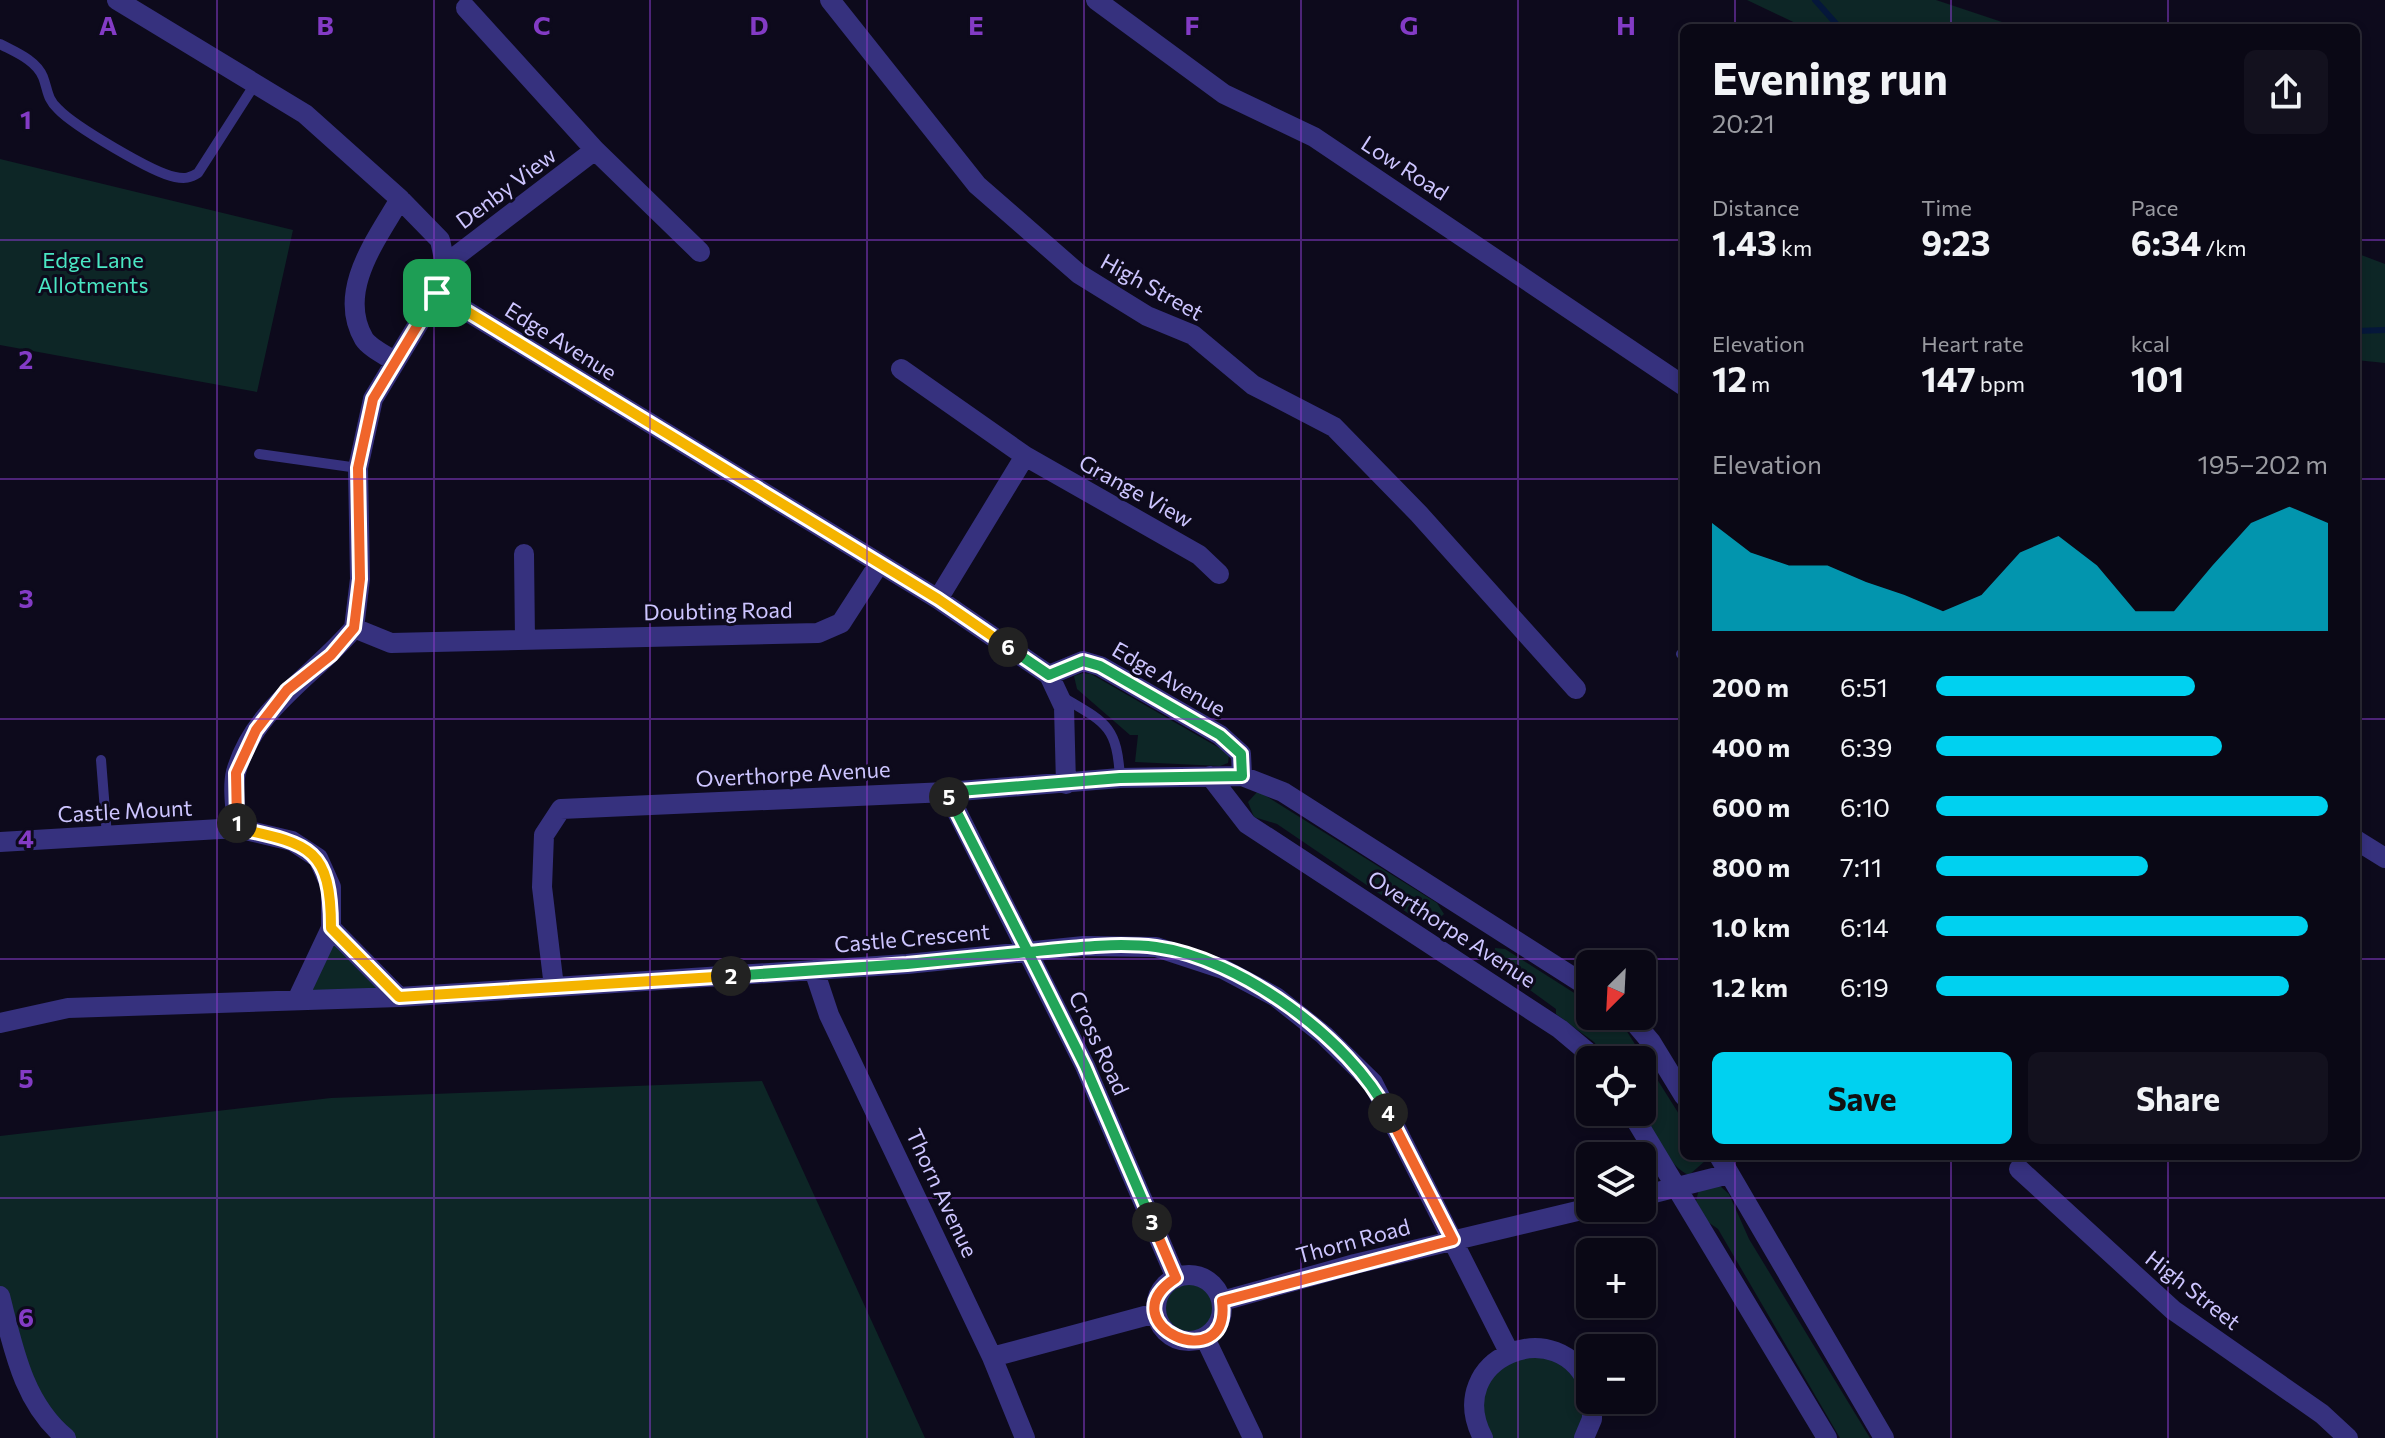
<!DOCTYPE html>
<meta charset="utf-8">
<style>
:root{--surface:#0a0815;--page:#13111e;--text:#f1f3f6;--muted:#999aa0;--line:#2a2934;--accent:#00d1f0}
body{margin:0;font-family:Commissioner,sans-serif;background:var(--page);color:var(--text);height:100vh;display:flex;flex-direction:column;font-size:30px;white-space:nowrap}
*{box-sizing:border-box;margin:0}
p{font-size:26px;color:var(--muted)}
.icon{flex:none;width:44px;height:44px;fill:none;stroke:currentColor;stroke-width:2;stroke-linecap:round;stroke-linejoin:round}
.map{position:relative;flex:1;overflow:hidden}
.side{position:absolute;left:1680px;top:24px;width:680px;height:1136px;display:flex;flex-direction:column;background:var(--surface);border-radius:12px;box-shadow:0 4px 12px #0003,0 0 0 2px var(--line)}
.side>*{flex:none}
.needle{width:52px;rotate:204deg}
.controls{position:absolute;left:1576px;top:950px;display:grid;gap:16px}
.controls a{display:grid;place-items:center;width:80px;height:80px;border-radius:12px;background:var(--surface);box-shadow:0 4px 12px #0003,0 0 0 2px var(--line);font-size:40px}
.pin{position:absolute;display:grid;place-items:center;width:68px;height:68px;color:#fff;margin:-34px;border-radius:16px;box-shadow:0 4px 12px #0006}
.km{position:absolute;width:40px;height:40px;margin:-20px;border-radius:50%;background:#222;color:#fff;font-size:22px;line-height:40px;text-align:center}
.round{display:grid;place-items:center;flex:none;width:84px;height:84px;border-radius:12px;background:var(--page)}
.overview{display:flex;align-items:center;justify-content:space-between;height:136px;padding:0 32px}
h1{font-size:44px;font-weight:700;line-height:60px}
.figures{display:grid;grid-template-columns:repeat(3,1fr);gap:12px;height:136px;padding:8px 32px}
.figures div{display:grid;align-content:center}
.figures b{font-size:34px;font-weight:700}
.figures small{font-size:22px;font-weight:400}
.figures p{font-size:22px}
.chart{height:224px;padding:16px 32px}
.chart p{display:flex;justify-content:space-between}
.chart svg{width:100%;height:144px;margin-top:8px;fill:var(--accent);opacity:.7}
.action{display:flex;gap:16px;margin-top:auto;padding:16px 32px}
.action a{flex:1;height:92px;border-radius:12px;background:var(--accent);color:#111;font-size:32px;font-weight:700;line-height:92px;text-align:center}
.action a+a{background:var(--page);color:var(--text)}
ul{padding:0 32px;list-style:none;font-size:26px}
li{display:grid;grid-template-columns:128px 96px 1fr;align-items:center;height:60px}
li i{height:20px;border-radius:10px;background:var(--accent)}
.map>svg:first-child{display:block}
</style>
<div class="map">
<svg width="2385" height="1438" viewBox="0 0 2385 1438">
<rect width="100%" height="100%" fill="#0d0a1c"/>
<path fill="#0d2626" d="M1747 0H1936L2020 28H1806Z
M0 159 293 230 257 392 0 345Z
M2356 253 2385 264V363L2356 360Z
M1083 673 1091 674 1221 749 1229 755 1228 763 1220 766 1135 762 1138 735H1130L1077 689 1074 676Z
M1258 791 1437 903 1444 914 1433 924 1418 920 1277 824 1254 817 1248 802Z
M331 928 399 997 297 1000Z
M1495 948 1505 949 1590 1003V1016H1613L1621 1022 1684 1122V1156H1702L1705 1161 1689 1175C1672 1169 1646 1129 1642 1111 1639 1095 1642 1076 1642 1060H1608L1594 1042 1556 1014V1009L1493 963Z
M762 1081 925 1438H66L39 1405 0 1296V1136L331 1098Z
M1720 1186 1729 1194 1749 1239 1870 1438H1840L1718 1229 1708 1222 1696 1201 1699 1189Z
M1156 1308a33 33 0 1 1 66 0a33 33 0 1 1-66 0Z
M1538 1348 1589 1385 1584 1438H1483V1375Z"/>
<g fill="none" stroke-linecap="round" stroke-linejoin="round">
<path stroke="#05173a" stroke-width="6" d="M1815 0 1840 28
M2356 331 2385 330"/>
<path stroke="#36317e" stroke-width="10" d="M0 44C15 52 36 60 43 77 48 90 47 99 58 109 74 126 153 173 175 177 185 179 190 178 198 173L255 84
M259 454 358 468
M1681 654 1684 656
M1064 698C1107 723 1117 727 1120 778
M101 760 107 836"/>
<path stroke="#36317e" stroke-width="20" d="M117 0 305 114 400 199 440 240 447 273 437 293 938 599 1049 675 1064 707 1066 784
M830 0 977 185 1079 274 1147 316 1193 335 1253 385 1334 427 1419 514 1576 689
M1096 0 1224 94 1314 137 1684 386
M466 8 595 150 700 252
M447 263 595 150
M437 293 373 399 358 468 360 579 354 628 391 643 818 633 841 623 879 564
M394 361C385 355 369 347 364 339 336 291 377 239 400 199
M901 369 1025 456
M524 554 525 640
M938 599 1025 456 1199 555 1219 574
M1049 675 1083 661 1100 666 1220 735 1241 754 1242 776
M1210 776 1247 824 1560 1029 1597 1060
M947 792 1085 1066 1176 1278
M237 828C236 811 232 788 236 772 253 709 315 675 354 628
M2356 840 2385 858
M0 842 237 828 292 841 318 858 331 887V928L297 1000
M331 928 399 997
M814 970 829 1015 992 1357 1025 1438
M554 987 542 887 544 835 561 809 947 792 1120 778 1242 776 1283 792 1590 988
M1629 1016 1651 1042 1684 1096
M0 1023 68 1008 399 997 907 964 1084 946 1156 947 1223 969 1276 997 1324 1035 1373 1083 1509 1352
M1631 1112 1827 1438
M1719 1156 1884 1438
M2019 1169 2173 1310 2322 1414 2348 1438
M1642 1196 1729 1174
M1156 1308a33 33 0 1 1 66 0a33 33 0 1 1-66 0Z
M1222 1301 1355 1264 1590 1208
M1205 1338 1253 1438
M992 1357 1156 1313
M1483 1438C1441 1358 1561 1309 1590 1389
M1584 1438 1592 1419V1400"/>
<path stroke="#36317e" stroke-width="20" d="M0 1296C13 1347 23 1403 66 1438"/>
</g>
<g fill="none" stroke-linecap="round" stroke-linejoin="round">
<g stroke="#fff" stroke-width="16">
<path id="split-1" d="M237 823 236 773 256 730 287 690 331 655 354 628 360 579 358 468 373 399 437 293"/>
</g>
<g stroke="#fff" stroke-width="16">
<path id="split-2" d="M237 823V828C309 844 331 847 331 928L399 997 731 976"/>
</g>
<g stroke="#fff" stroke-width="16">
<path id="split-3" d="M731 976 907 964 1028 952 1085 1066 1152 1222"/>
</g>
<g stroke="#fff" stroke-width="16">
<path id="split-4" d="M1152 1222 1176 1278C1105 1324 1232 1380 1222 1301L1453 1240 1388 1113"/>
</g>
<g stroke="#fff" stroke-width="16">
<path id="split-5" d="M949 797 1028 952C1069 948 1114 942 1156 947 1239 958 1350 1039 1388 1113"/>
</g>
<g stroke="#fff" stroke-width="16">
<path id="split-6" d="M949 797 947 792 1120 778 1242 776 1241 754 1220 735 1100 666 1083 661 1049 675 1008 647"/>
</g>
<g stroke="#fff" stroke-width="16">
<path id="split-7" d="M437 293 938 599 1008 647"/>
</g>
<use href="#split-1" stroke="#f0652b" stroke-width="10"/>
<use href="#split-2" stroke="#f5b400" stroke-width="10"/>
<use href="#split-3" stroke="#22a559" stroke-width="10"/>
<use href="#split-4" stroke="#f0652b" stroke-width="10"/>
<use href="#split-5" stroke="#22a559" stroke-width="10"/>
<use href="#split-6" stroke="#22a559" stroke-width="10"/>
<use href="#split-7" stroke="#f5b400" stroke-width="10"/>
</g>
<path fill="none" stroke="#833bc5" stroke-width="2" stroke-opacity="0.55" d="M217 0V1438M434 0V1438M650 0V1438M867 0V1438M1084 0V1438M1301 0V1438M1518 0V1438M1735 0V28M1951 0V28M2168 0V28M0 240H1684M2356 240H2385M0 479H1684M2356 479H2385M0 719H1684M2356 719H2385M0 959H1684M2356 959H2385M1735 1156V1438M1951 1156V1438M2168 1156V1438M0 1198H1590M1642 1198H2385"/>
<g text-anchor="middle" stroke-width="6" stroke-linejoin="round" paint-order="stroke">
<g font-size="22" fill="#cdc5ff" stroke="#0d0a1c">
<text transform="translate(1405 168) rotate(33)" y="8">Low Road</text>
<text transform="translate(506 188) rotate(-37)" y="8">Denby View</text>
<text transform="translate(1152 287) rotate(29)" y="8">High Street</text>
<text transform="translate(561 341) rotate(32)" y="8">Edge Avenue</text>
<text transform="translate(1136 491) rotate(29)" y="8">Grange View</text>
<text transform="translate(718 611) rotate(-1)" y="8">Doubting Road</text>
<text transform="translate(1169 679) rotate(30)" y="8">Edge Avenue</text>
<text transform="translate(793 774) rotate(-3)" y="8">Overthorpe Avenue</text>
<text transform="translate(125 811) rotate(-3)" y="8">Castle Mount</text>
<text transform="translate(1452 929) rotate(33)" y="8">Overthorpe Avenue</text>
<text transform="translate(912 938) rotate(-5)" y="8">Castle Crescent</text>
<text transform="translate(1099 1043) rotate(65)" y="8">Cross Road</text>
<text transform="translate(942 1193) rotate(65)" y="8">Thorn Avenue</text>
<text transform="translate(1353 1241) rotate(-15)" y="8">Thorn Road</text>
<text transform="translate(2193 1290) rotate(38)" y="8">High Street</text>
</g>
<g font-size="22" fill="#4ae6c3" stroke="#0d0a1c">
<text x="93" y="268">Edge Lane<tspan x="93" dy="25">Allotments</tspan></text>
</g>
</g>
<g font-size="26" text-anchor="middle" font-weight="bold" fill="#833bc5" stroke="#0d0a1c" stroke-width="6" stroke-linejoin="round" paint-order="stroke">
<text x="108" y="35">A</text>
<text x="325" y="35">B</text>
<text x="542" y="35">C</text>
<text x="759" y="35">D</text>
<text x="976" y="35">E</text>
<text x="1192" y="35">F</text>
<text x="1409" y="35">G</text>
<text x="1626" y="35">H</text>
<text x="26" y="129">1</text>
<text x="26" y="369">2</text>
<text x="26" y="608">3</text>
<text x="26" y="848">4</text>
<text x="26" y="1088">5</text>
<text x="26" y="1327">6</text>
</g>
</svg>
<div class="controls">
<a><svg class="needle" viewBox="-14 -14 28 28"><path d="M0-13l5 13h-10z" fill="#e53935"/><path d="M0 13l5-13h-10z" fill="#999aa0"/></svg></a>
<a><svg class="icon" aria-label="locate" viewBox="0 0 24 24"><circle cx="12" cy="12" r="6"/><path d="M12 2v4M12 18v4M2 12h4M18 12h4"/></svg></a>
<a><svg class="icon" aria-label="layers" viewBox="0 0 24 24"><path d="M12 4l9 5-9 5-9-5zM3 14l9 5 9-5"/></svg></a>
<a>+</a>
<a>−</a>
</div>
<div class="pin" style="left:437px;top:293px;background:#1e9e55"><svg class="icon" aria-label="arrive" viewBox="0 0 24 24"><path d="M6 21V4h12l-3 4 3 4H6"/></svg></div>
<b class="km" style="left:237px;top:823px">1</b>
<b class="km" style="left:731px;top:976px">2</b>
<b class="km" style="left:1152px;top:1222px">3</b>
<b class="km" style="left:1388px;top:1113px">4</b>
<b class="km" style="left:949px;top:797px">5</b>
<b class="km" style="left:1008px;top:647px">6</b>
<section class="side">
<div class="overview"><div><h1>Evening run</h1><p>20:21</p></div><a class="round"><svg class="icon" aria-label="share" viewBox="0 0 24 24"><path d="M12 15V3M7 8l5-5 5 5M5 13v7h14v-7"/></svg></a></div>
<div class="figures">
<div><p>Distance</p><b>1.43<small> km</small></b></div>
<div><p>Time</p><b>9:23</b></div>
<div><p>Pace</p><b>6:34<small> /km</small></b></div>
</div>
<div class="figures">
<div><p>Elevation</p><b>12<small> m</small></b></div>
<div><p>Heart rate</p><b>147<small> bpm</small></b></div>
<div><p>kcal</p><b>101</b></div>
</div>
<div class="chart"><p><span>Elevation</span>195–202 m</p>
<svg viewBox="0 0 160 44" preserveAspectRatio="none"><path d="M0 44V11L10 20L20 24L30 24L40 29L50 33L60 38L70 33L80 20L90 15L100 24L110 38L120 38L130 24L140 11L150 6L160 11V44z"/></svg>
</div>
<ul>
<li><b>200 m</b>6:51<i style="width:66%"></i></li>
<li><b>400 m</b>6:39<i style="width:73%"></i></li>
<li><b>600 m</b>6:10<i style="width:100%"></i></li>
<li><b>800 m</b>7:11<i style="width:54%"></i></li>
<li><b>1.0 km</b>6:14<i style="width:95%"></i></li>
<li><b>1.2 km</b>6:19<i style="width:90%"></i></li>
</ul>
<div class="action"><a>Save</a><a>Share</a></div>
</section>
</div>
